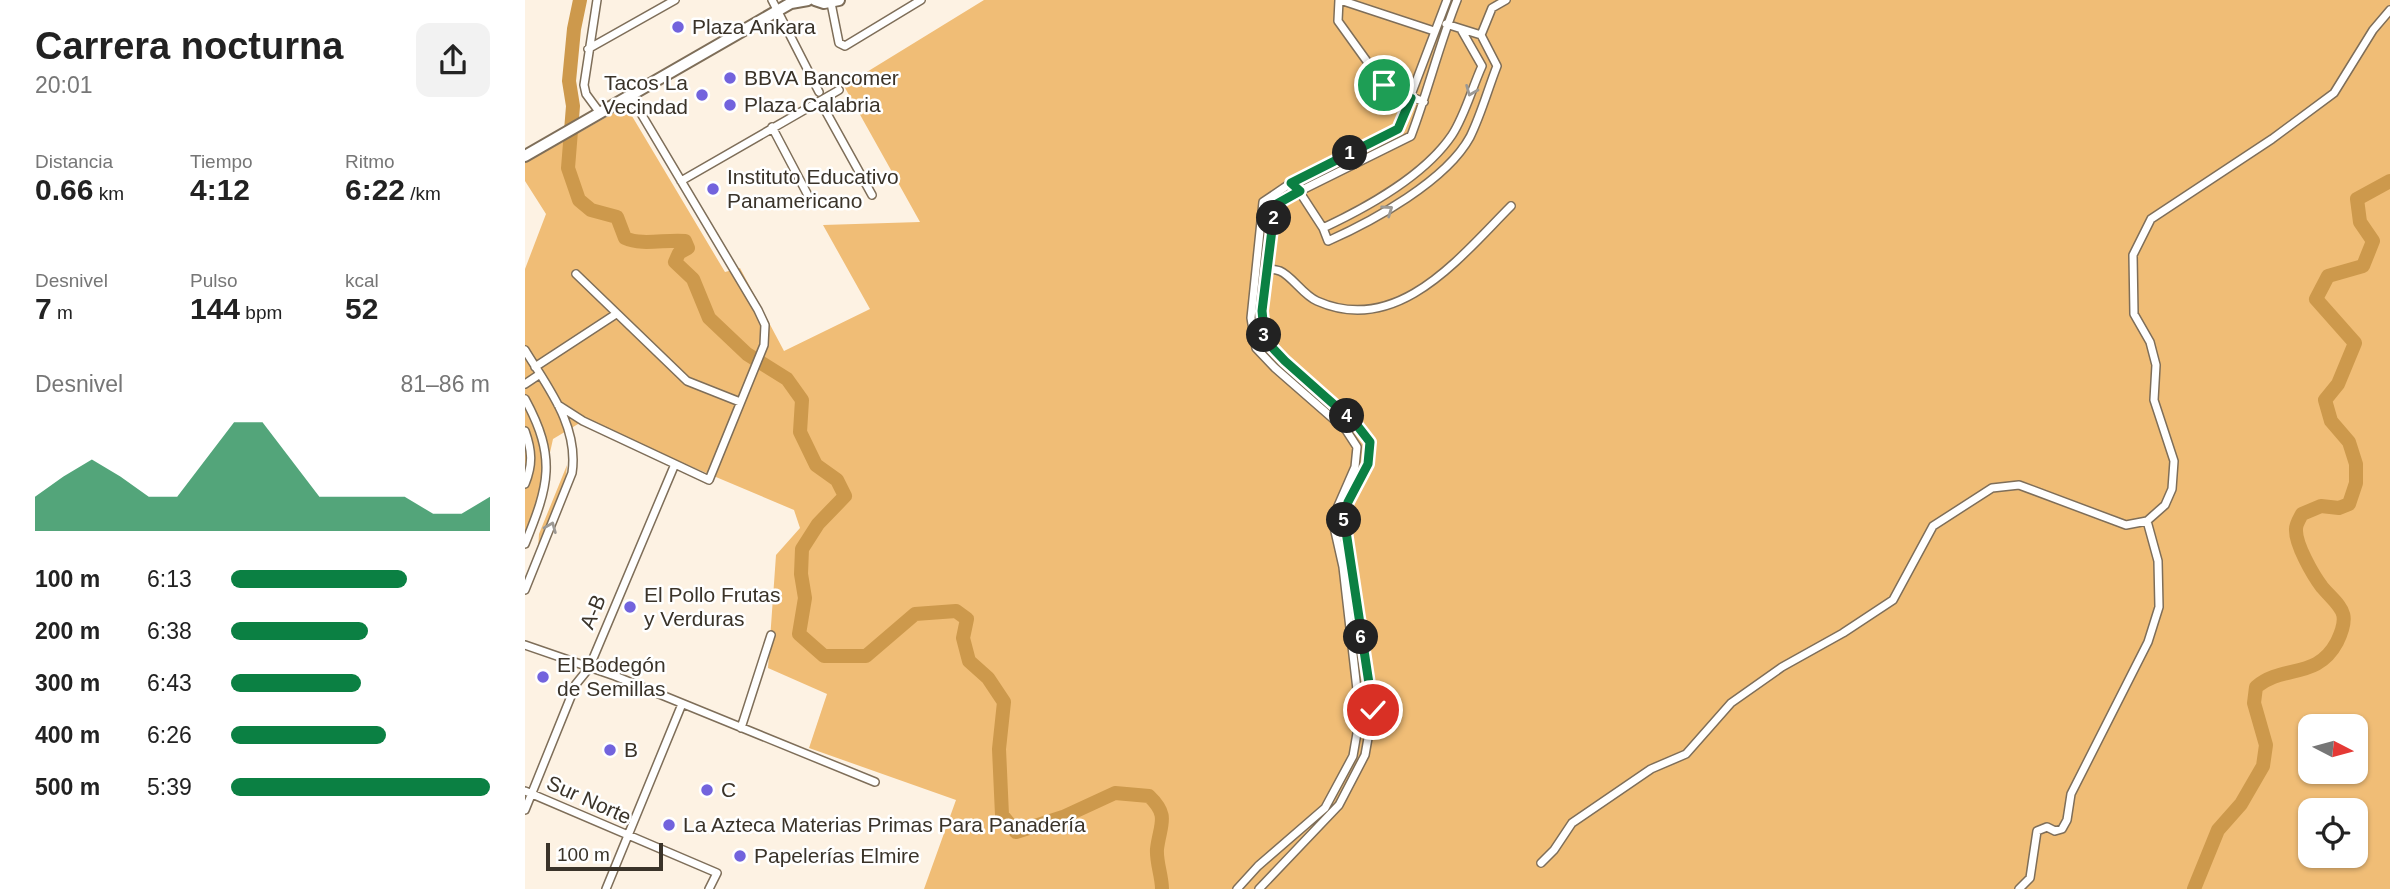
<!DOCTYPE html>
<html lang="es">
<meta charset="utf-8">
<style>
:root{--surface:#fff;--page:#f2f2f2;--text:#222;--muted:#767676;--accent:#0b8043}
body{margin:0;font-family:Arial,sans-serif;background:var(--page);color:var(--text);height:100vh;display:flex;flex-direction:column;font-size:26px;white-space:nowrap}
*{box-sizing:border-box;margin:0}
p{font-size:23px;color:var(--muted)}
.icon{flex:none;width:38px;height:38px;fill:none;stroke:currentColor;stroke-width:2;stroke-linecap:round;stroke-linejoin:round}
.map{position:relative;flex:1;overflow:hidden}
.drawer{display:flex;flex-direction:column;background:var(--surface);width:525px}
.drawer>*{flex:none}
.needle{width:46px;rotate:96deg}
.fabs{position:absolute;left:1773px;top:714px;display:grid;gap:14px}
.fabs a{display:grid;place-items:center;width:70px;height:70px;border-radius:14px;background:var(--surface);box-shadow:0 2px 5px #0004;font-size:35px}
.scale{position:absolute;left:21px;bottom:18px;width:117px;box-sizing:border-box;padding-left:7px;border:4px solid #3a3329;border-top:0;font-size:19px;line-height:24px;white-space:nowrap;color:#3a3329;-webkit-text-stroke:5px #fff;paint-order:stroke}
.pin{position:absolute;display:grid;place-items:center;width:60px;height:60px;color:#fff;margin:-30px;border:4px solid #fff;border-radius:50%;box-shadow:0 2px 7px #0007}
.km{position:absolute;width:35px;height:35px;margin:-18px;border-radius:50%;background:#222;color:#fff;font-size:19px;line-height:35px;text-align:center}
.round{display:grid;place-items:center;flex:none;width:74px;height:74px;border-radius:14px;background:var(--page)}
.summary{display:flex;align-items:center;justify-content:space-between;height:119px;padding:0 35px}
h1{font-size:38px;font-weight:600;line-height:52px}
.stats{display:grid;grid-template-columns:repeat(3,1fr);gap:10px;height:119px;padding:7px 35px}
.stats div{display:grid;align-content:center}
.stats b{font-size:30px;font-weight:600}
.stats small{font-size:19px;font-weight:400}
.stats p{font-size:19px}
.chart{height:196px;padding:14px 35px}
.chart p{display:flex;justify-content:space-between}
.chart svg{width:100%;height:126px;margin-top:7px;fill:var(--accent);opacity:.7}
ul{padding:0 35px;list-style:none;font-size:23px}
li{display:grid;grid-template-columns:112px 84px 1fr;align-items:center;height:52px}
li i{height:18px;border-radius:9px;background:var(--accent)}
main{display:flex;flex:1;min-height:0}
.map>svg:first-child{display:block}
</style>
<main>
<section class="drawer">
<div class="summary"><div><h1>Carrera nocturna</h1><p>20:01</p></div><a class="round"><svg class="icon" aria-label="share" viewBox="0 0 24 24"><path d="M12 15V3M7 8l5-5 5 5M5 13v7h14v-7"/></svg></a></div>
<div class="stats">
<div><p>Distancia</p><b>0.66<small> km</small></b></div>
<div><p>Tiempo</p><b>4:12</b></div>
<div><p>Ritmo</p><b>6:22<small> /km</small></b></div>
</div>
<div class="stats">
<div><p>Desnivel</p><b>7<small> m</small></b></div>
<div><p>Pulso</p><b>144<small> bpm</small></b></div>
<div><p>kcal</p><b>52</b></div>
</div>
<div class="chart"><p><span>Desnivel</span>81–86 m</p>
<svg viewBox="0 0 160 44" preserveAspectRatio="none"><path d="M0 44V32L10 25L20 19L30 25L40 32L50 32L60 19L70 6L80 6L90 19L100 32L110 32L120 32L130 32L140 38L150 38L160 32V44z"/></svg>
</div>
<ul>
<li><b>100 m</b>6:13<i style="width:68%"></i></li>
<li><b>200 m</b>6:38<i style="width:53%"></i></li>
<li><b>300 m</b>6:43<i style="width:50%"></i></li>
<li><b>400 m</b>6:26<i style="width:60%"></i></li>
<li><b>500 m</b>5:39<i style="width:100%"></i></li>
</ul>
</section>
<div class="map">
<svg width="1865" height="889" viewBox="0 0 1865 889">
<rect width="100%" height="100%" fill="#fdf2e3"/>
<path fill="#f0bd76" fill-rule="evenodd" d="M459 0H1865V889H399L431 800 284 748 302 694 243 668 251 555 275 528 269 510 58 421 28 439 16 493 0 532V269L21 214 0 181V163L101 106 200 272 215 268 259 351 345 309 298 225 395 222 319 86ZM1785 726H1830V772H1785ZM1785 810H1830V856H1785Z
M42 465 41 477 13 550 14 534Z"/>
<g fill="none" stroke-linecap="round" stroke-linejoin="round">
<path stroke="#cd994c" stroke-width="14" d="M55 0 49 29 44 81 48 106 43 168 54 200 66 210 92 217 100 238C117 246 141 239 160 241L163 248 154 253 150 262 168 279 184 318 222 354 262 379 277 400 275 432 291 465 312 480 320 496 293 524 277 549 276 574 280 598 274 634 299 656H341L390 614 431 611 442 619 438 638 444 661 463 678 479 702 474 749 477 815 491 832 538 817 590 793 624 796C645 816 635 824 632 849 631 862 637 876 637 889
M1669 889 1693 830 1716 804 1738 766 1741 745 1729 703 1731 687C1758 664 1792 680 1812 642 1827 611 1815 608 1797 587 1788 575 1770 544 1771 529 1771 524 1775 518 1777 514L1796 506 1814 508 1824 504 1831 483V464L1824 442 1806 421 1800 400 1813 384 1830 343 1791 299 1803 276 1838 266 1848 241 1835 222 1832 199 1865 181"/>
<g stroke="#7e6e59" stroke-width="10">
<path id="minor" d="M72 0 59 85 61 94 75 113
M247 0 294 92
M814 0 813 21 859 85 899 102
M815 0 909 31
M306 3 314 43 320 46 396 0
M921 24 956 35
M63 49 150 0
M295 101 347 195
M247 127 287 203
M156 181 314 90
M772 188 798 228 803 241C848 221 921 181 945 137 956 115 963 89 972 66L956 35 967 8 981 0
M798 228C841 208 900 175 927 135 940 115 947 88 957 66L937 31
M739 269C743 269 750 269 755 271 767 276 778 295 792 301 873 337 935 257 986 206
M51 274 162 381 215 402
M0 350C23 388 54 426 47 473L0 590
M10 367 91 314
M0 384 15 374
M0 399C32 458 24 485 0 544
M33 405 58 421 184 480 239 345 240 325 233 310 105 95
M0 431C7 451 8 464 0 484
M0 645 90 676 350 782
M216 728 246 635
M0 791 192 873 184 889
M0 810 51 684 64 668 150 464
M1016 863 1029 850 1047 823 1126 769 1161 754 1206 703 1257 667 1318 633 1368 600 1408 526 1467 488 1494 485 1601 525 1622 521
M81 889 157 704
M712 889 733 866 800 808 828 756 835 716 818 567 809 527 813 506 830 467 832 447 821 430 750 368 731 348 726 318 738 202 766 183 873 129 922 0
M734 889 814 805 840 755 848 710 819 518 823 501 843 463 845 442 831 424 760 361 740 340 737 311 750 205 775 191 886 136C903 91 914 45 932 0
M1494 889 1505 878 1512 831 1522 827 1530 831 1537 829 1542 820 1546 794 1623 642 1634 607 1633 561 1622 521 1640 505 1647 489 1649 461 1629 400 1631 365 1625 342 1609 314 1608 255 1626 219 1747 139 1809 93 1848 30 1865 10"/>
</g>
<g stroke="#7e6e59" stroke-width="14">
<path id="secondary" d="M290 0 299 3 314 0
M0 156 266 3 283 0"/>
</g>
<use href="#minor" stroke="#fff" stroke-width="7"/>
<use href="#secondary" stroke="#fff" stroke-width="10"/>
</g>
<defs><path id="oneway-chevron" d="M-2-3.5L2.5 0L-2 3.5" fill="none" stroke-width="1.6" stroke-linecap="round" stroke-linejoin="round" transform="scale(1.75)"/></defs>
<g stroke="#9c9994">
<use href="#oneway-chevron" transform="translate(946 91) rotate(112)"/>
<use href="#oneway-chevron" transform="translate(863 210) rotate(-35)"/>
<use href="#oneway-chevron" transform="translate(26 527) rotate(-68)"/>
</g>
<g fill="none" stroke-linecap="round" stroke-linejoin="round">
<g stroke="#fff" stroke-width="14">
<path id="route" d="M848 710 819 518 823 502 843 464 845 442 831 424 760 361 740 340 737 311 750 205 775 191 766 183 873 129 886 98 859 85"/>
</g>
<use href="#route" stroke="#0b8043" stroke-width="9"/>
</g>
<g fill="#7263dd" stroke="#fff" stroke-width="2.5">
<circle cx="153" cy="27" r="7"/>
<circle cx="205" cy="78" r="7"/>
<circle cx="177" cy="95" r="7"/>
<circle cx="205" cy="105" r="7"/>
<circle cx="188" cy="189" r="7"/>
<circle cx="105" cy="607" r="7"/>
<circle cx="18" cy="677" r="7"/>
<circle cx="85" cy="750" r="7"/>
<circle cx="182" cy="790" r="7"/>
<circle cx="144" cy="825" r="7"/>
<circle cx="215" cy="856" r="7"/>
</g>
<g text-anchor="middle" stroke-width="5" stroke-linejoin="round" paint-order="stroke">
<g font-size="21" fill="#3a3329" stroke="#fff" text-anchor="start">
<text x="167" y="34">Plaza Ankara</text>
<text x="219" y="85">BBVA Bancomer</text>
<text x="163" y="90" text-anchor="end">Tacos La<tspan x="163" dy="24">Vecindad</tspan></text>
<text x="219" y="112">Plaza Calabria</text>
<text x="202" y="184">Instituto Educativo<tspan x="202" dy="24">Panamericano</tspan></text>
<text x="119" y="602">El Pollo Frutas<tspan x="119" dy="24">y Verduras</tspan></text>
<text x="32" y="672">El Bodegón<tspan x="32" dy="24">de Semillas</tspan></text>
<text x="99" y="757">B</text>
<text x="196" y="797">C</text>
<text x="158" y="832">La Azteca Materias Primas Para Panadería</text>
<text x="229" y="863">Papelerías Elmire</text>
</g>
<g font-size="21" fill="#3a3329" stroke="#fff">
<text transform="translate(68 612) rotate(-67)" y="7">A-B</text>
<text transform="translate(64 800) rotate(24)" y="7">Sur Norte</text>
</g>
</g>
</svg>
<div class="fabs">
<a><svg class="needle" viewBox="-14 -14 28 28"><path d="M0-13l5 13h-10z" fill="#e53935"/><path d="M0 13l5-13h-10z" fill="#767676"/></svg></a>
<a><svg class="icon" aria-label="locate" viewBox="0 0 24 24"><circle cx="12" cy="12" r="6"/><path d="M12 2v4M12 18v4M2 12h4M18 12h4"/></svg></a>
</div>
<div class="scale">100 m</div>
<div class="pin" style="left:859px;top:85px;background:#1e9e55"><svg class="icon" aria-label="arrive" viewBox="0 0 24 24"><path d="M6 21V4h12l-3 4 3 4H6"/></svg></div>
<div class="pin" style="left:848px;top:710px;background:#d93025"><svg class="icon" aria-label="check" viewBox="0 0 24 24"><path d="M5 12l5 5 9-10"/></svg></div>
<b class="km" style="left:825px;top:153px">1</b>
<b class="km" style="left:749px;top:218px">2</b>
<b class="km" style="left:739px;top:335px">3</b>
<b class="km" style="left:822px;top:416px">4</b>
<b class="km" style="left:819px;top:520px">5</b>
<b class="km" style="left:836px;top:637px">6</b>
</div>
</main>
